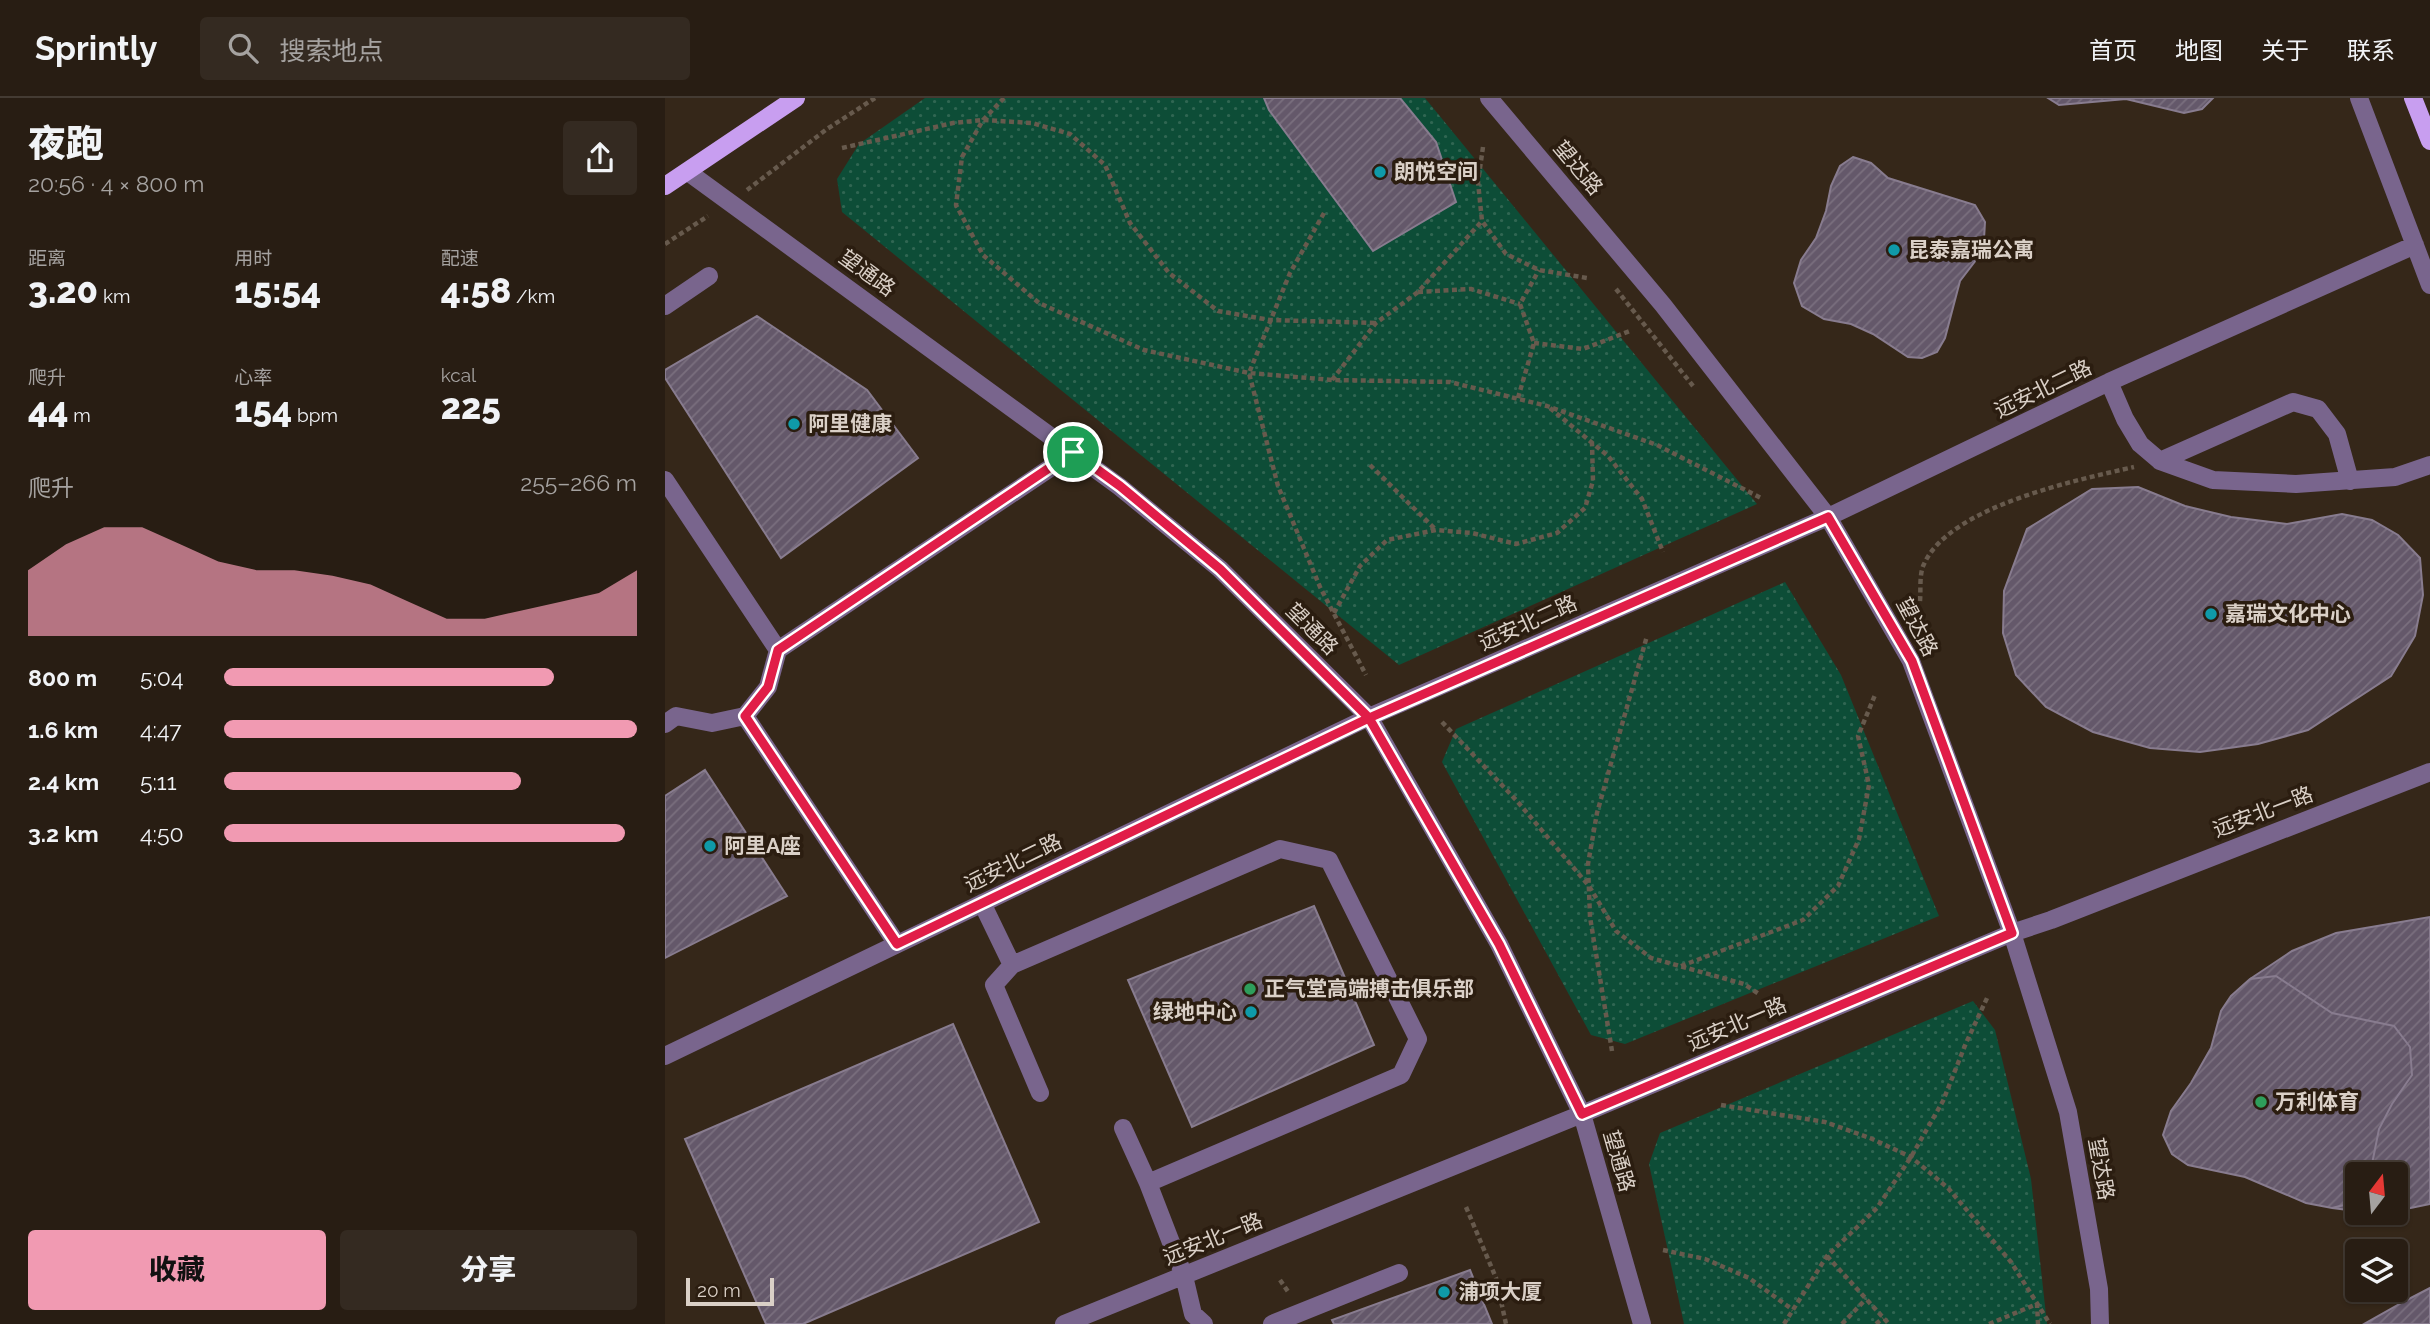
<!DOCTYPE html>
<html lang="zh">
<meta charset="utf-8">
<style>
:root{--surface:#281d13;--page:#342a21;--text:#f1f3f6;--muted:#a5a2a0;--line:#443b33;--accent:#f19ab2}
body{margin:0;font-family:Raleway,"Noto Sans SC",sans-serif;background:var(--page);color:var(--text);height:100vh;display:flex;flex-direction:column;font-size:26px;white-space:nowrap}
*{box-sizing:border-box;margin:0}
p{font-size:23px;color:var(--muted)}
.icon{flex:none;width:38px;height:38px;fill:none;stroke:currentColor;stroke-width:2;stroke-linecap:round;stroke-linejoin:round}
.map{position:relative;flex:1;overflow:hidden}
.drawer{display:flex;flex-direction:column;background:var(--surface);width:665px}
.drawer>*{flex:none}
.needle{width:46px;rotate:16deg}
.controls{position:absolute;left:1680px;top:1064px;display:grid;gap:14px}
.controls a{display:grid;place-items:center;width:63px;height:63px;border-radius:7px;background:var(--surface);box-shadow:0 2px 5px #0004,0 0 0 2px var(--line);font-size:35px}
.scale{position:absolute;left:21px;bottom:18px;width:88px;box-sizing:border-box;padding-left:7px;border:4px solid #dad0c7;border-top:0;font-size:19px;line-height:24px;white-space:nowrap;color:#dad0c7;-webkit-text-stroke:5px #2b1d10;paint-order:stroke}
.pin{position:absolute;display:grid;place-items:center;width:60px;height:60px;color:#fff;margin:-30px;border:4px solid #fff;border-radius:50%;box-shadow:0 2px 7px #0007}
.round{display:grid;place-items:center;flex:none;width:74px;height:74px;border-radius:7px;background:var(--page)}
.head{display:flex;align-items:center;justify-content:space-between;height:119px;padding:0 28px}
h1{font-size:38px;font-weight:800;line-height:52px}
.stats{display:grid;grid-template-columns:repeat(3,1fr);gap:10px;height:119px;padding:7px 28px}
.stats div{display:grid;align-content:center}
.stats b{font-size:35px;font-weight:800}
.stats small{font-size:19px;font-weight:400}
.stats p{font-size:19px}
.chart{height:196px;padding:14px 28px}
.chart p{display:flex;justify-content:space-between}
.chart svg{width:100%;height:126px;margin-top:7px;fill:var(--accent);opacity:.7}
.primary-button{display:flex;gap:14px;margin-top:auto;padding:14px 28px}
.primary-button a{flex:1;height:80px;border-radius:7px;background:var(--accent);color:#111;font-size:28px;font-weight:800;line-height:80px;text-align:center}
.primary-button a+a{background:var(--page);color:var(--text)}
ul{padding:0 28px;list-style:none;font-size:23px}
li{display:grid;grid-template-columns:112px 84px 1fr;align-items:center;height:52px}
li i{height:18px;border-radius:9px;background:var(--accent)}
header{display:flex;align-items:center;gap:42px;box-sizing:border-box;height:98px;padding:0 35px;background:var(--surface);border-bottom:2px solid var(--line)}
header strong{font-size:33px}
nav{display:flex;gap:38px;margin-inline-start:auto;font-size:24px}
.search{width:490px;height:63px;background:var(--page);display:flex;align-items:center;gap:18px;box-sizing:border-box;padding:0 24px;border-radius:7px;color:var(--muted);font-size:26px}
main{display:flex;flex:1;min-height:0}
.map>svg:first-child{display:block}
</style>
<header>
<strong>Sprintly</strong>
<div class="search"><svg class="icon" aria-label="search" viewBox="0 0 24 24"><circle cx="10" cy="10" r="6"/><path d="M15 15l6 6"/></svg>搜索地点</div>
<nav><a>首页</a><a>地图</a><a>关于</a><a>联系</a></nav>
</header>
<main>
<section class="drawer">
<div class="head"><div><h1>夜跑</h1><p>20:56 · 4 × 800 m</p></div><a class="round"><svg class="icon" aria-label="share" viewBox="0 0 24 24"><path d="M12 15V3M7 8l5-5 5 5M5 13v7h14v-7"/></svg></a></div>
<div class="stats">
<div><p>距离</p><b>3.20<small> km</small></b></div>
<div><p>用时</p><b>15:54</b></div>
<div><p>配速</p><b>4:58<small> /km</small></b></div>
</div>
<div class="stats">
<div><p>爬升</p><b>44<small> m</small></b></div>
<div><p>心率</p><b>154<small> bpm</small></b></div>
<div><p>kcal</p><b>225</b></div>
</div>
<div class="chart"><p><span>爬升</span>255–266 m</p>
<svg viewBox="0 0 160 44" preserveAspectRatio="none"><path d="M0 44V21L10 12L20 6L30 6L40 12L50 18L60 21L70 21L80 23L90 26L100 32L110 38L120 38L130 35L140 32L150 29L160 21V44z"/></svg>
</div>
<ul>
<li><b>800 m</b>5:04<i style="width:80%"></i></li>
<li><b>1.6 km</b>4:47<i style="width:100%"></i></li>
<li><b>2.4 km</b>5:11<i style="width:72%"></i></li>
<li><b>3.2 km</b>4:50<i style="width:97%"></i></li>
</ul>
<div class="primary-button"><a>收藏</a><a>分享</a></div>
</section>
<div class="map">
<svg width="1765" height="1226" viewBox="0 0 1765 1226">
<defs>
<pattern id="green-dots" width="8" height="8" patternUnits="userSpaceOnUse" patternTransform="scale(1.75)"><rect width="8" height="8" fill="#0d4d37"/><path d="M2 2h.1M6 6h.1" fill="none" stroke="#306652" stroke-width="1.8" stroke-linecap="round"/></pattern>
<pattern id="building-hatch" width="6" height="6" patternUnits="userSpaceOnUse" patternTransform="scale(1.75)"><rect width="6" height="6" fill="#64586a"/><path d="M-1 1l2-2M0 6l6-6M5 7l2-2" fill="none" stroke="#7a6f7e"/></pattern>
</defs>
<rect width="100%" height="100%" fill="#352719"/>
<path fill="url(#green-dots)" d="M260 0H760L1092 406 734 567 177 114 172 81 194 46Z
M1120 484 1176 577 1274 818 960 946 926 937 777 664 791 631Z
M1308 903 1330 932 1366 1081 1382 1226H1019L984 1066 995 1035Z"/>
<path fill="url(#building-hatch)" stroke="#887c8f" stroke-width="2" d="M599 0H735L771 44 791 104 708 153 604 12Z
M1383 0H1548L1537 11 1519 15 1461 1 1394 7Z
M1188 59 1206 65 1223 80 1310 107 1320 124 1319 141 1311 162 1295 183 1280 240 1272 254 1257 260 1243 259 1208 236 1186 226 1159 221 1137 208 1129 185 1136 162 1151 140 1161 113 1166 88 1175 68Z
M92 218 202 292 253 360 116 460 0 280V272Z
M1473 389 1520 408 1566 419 1622 426 1677 416 1707 422 1733 437 1755 460 1758 497 1750 538 1726 578 1643 632 1593 646 1535 654 1485 650 1428 634 1381 609 1351 577 1338 535 1339 493 1362 431 1427 391Z
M40 672 122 798 0 860V698Z
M649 808 709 947 527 1029 463 882Z
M1765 819V1106L1731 1113V1076H1705L1714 1031 1727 1006 1747 977 1745 949 1729 928 1667 915 1611 878 1585 881 1627 853 1671 835Z
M1611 878 1667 915 1729 928 1745 949 1747 977 1727 1006 1714 1031 1705 1076H1692V1099L1687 1105 1667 1110 1641 1105 1580 1079 1523 1067 1507 1056 1498 1037 1506 1013 1526 985 1546 950 1556 913 1566 898 1585 881Z
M288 926 374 1124 138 1226H101L20 1041Z
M1692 1099V1113L1667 1110 1687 1105Z
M805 1172 827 1226H669L667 1222Z
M1765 1190V1226H1699L1740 1203Z"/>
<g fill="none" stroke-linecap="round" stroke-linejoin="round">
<path stroke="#675a4d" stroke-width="4.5" stroke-dasharray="5 3.5" stroke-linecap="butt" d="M339 0 318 22 297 59 291 107 318 157 374 205 479 252 584 275 667 282 785 284 882 308 992 347 1098 401
M818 49 813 84 817 123 841 156 874 172 922 180
M177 50 288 25 318 22 367 25 405 36 440 67 465 125 504 175 553 213 605 222 711 225
M82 92 162 31 210 0
M659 115 625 175 584 275 613 388 655 489 701 577
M0 146 43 118
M951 191 1028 288
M753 194 806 191 855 206
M869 245 918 251 965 233
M667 282 711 225 753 194 817 123
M853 300 869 245 855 206 874 172
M885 310 943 358 977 401 998 454
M705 367 771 432
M1255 503C1256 492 1254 476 1259 466 1285 408 1412 382 1469 369
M669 515 695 468 722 442 771 432 807 435 851 446 892 435 920 410 928 383 927 345
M777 624 852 703 924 788 951 833 986 860 1079 886 1094 896
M1016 868 1138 822 1173 788 1194 741 1204 687 1193 638 1210 597
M947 953 925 819 923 766 932 715 982 538
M1056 1007 1160 1024 1205 1040 1246 1059 1283 1090 1346 1164 1385 1226
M801 1109 831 1180 841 1226
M998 1152 1040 1161 1084 1180 1128 1212
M1162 1158 1224 1226
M615 1182 624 1195
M1119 1226 1162 1158 1212 1110 1246 1059 1278 1003 1301 945 1323 898
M1177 1226 1201 1201
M1211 1226 1218 1220
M1324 1226 1372 1206 1373 1226"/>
<path stroke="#79658d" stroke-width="18" d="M824 0 998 207 1163 419 1246 563 1347 835 1403 1014 1434 1191 1435 1226
M1694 0 1765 187
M23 74 455 389 555 471 704 619 834 846 917 1016 977 1226
M0 208 44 178
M1444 284 1460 321 1475 346 1495 363 1548 382 1631 386 1730 379 1765 367
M1495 363 1628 304 1653 311 1672 336 1685 383
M0 382 113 552
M80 618 232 846
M0 626 11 618 47 625 80 618 103 589 113 552 409 354
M317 805 347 867 329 887 375 995
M347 867 615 751 664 762 753 941 736 977 483 1085 519 1178 528 1216 539 1226
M0 958 704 619 1163 419 1444 284 1750 147
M458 1030 483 1085
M399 1226 917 1016 1347 835 1386 822 1765 674
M607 1226 734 1175"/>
<path stroke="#c89ef0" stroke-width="18" d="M1748 0 1765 43
M0 88 131 0"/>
</g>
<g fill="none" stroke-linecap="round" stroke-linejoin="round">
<g stroke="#fff" stroke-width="14">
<path id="route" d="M408 354 113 552 103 589 80 618 232 846 704 620 834 846 917 1016 1347 835 1247 563 1163 419 704 620 555 471 455 388 408 354"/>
</g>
<use href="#route" stroke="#e11d48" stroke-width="9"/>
</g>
<g fill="#0f9aa8" stroke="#2b1d10" stroke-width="2.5">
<circle cx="715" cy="74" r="7"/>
<circle cx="1229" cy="152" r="7"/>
<circle cx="129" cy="326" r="7"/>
<circle cx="1546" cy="516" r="7"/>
<circle cx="45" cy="748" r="7"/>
<circle cx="586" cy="914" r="7"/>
<circle cx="779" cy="1194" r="7"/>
</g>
<g fill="#2e9e5b" stroke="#2b1d10" stroke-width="2.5">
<circle cx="585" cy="891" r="7"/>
<circle cx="1596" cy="1004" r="7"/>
</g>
<g text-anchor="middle" stroke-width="7" stroke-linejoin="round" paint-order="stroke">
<g font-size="21" fill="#dad0c7" stroke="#2b1d10">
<text transform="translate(913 70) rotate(50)" y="7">望达路</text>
<text transform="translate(202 175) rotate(36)" y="7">望通路</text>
<text transform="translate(1378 291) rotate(-26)" y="7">远安北二路</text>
<text transform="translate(863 525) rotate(-24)" y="7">远安北二路</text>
<text transform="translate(1252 529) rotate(62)" y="7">望达路</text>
<text transform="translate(647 531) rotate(45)" y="7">望通路</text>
<text transform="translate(1598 714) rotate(-21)" y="7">远安北一路</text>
<text transform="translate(348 765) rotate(-26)" y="7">远安北二路</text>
<text transform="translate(1072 926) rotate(-23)" y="7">远安北一路</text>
<text transform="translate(954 1063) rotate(74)" y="7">望通路</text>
<text transform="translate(1436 1071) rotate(80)" y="7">望达路</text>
<text transform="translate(548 1141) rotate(-22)" y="7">远安北一路</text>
</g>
<g font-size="21" font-weight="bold" fill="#dad0c7" stroke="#2b1d10" text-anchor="start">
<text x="729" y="81">朗悦空间</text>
<text x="1243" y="159">昆泰嘉瑞公寓</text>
<text x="143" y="333">阿里健康</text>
<text x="1560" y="523">嘉瑞文化中心</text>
<text x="59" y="755">阿里A座</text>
<text x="599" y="898">正气堂高端搏击俱乐部</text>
<text x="572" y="921" text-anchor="end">绿地中心</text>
<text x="1610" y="1011">万利体育</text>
<text x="793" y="1201">浦项大厦</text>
</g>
</g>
</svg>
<div class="controls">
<a><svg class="needle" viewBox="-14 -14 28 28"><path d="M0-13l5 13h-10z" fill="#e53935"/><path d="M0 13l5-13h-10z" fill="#a5a2a0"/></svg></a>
<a><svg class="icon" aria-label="layers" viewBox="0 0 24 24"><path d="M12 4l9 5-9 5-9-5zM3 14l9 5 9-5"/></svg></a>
</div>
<div class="scale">20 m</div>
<div class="pin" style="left:408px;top:354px;background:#1e9e55"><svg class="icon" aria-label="arrive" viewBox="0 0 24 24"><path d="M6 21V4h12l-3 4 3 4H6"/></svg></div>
</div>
</main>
